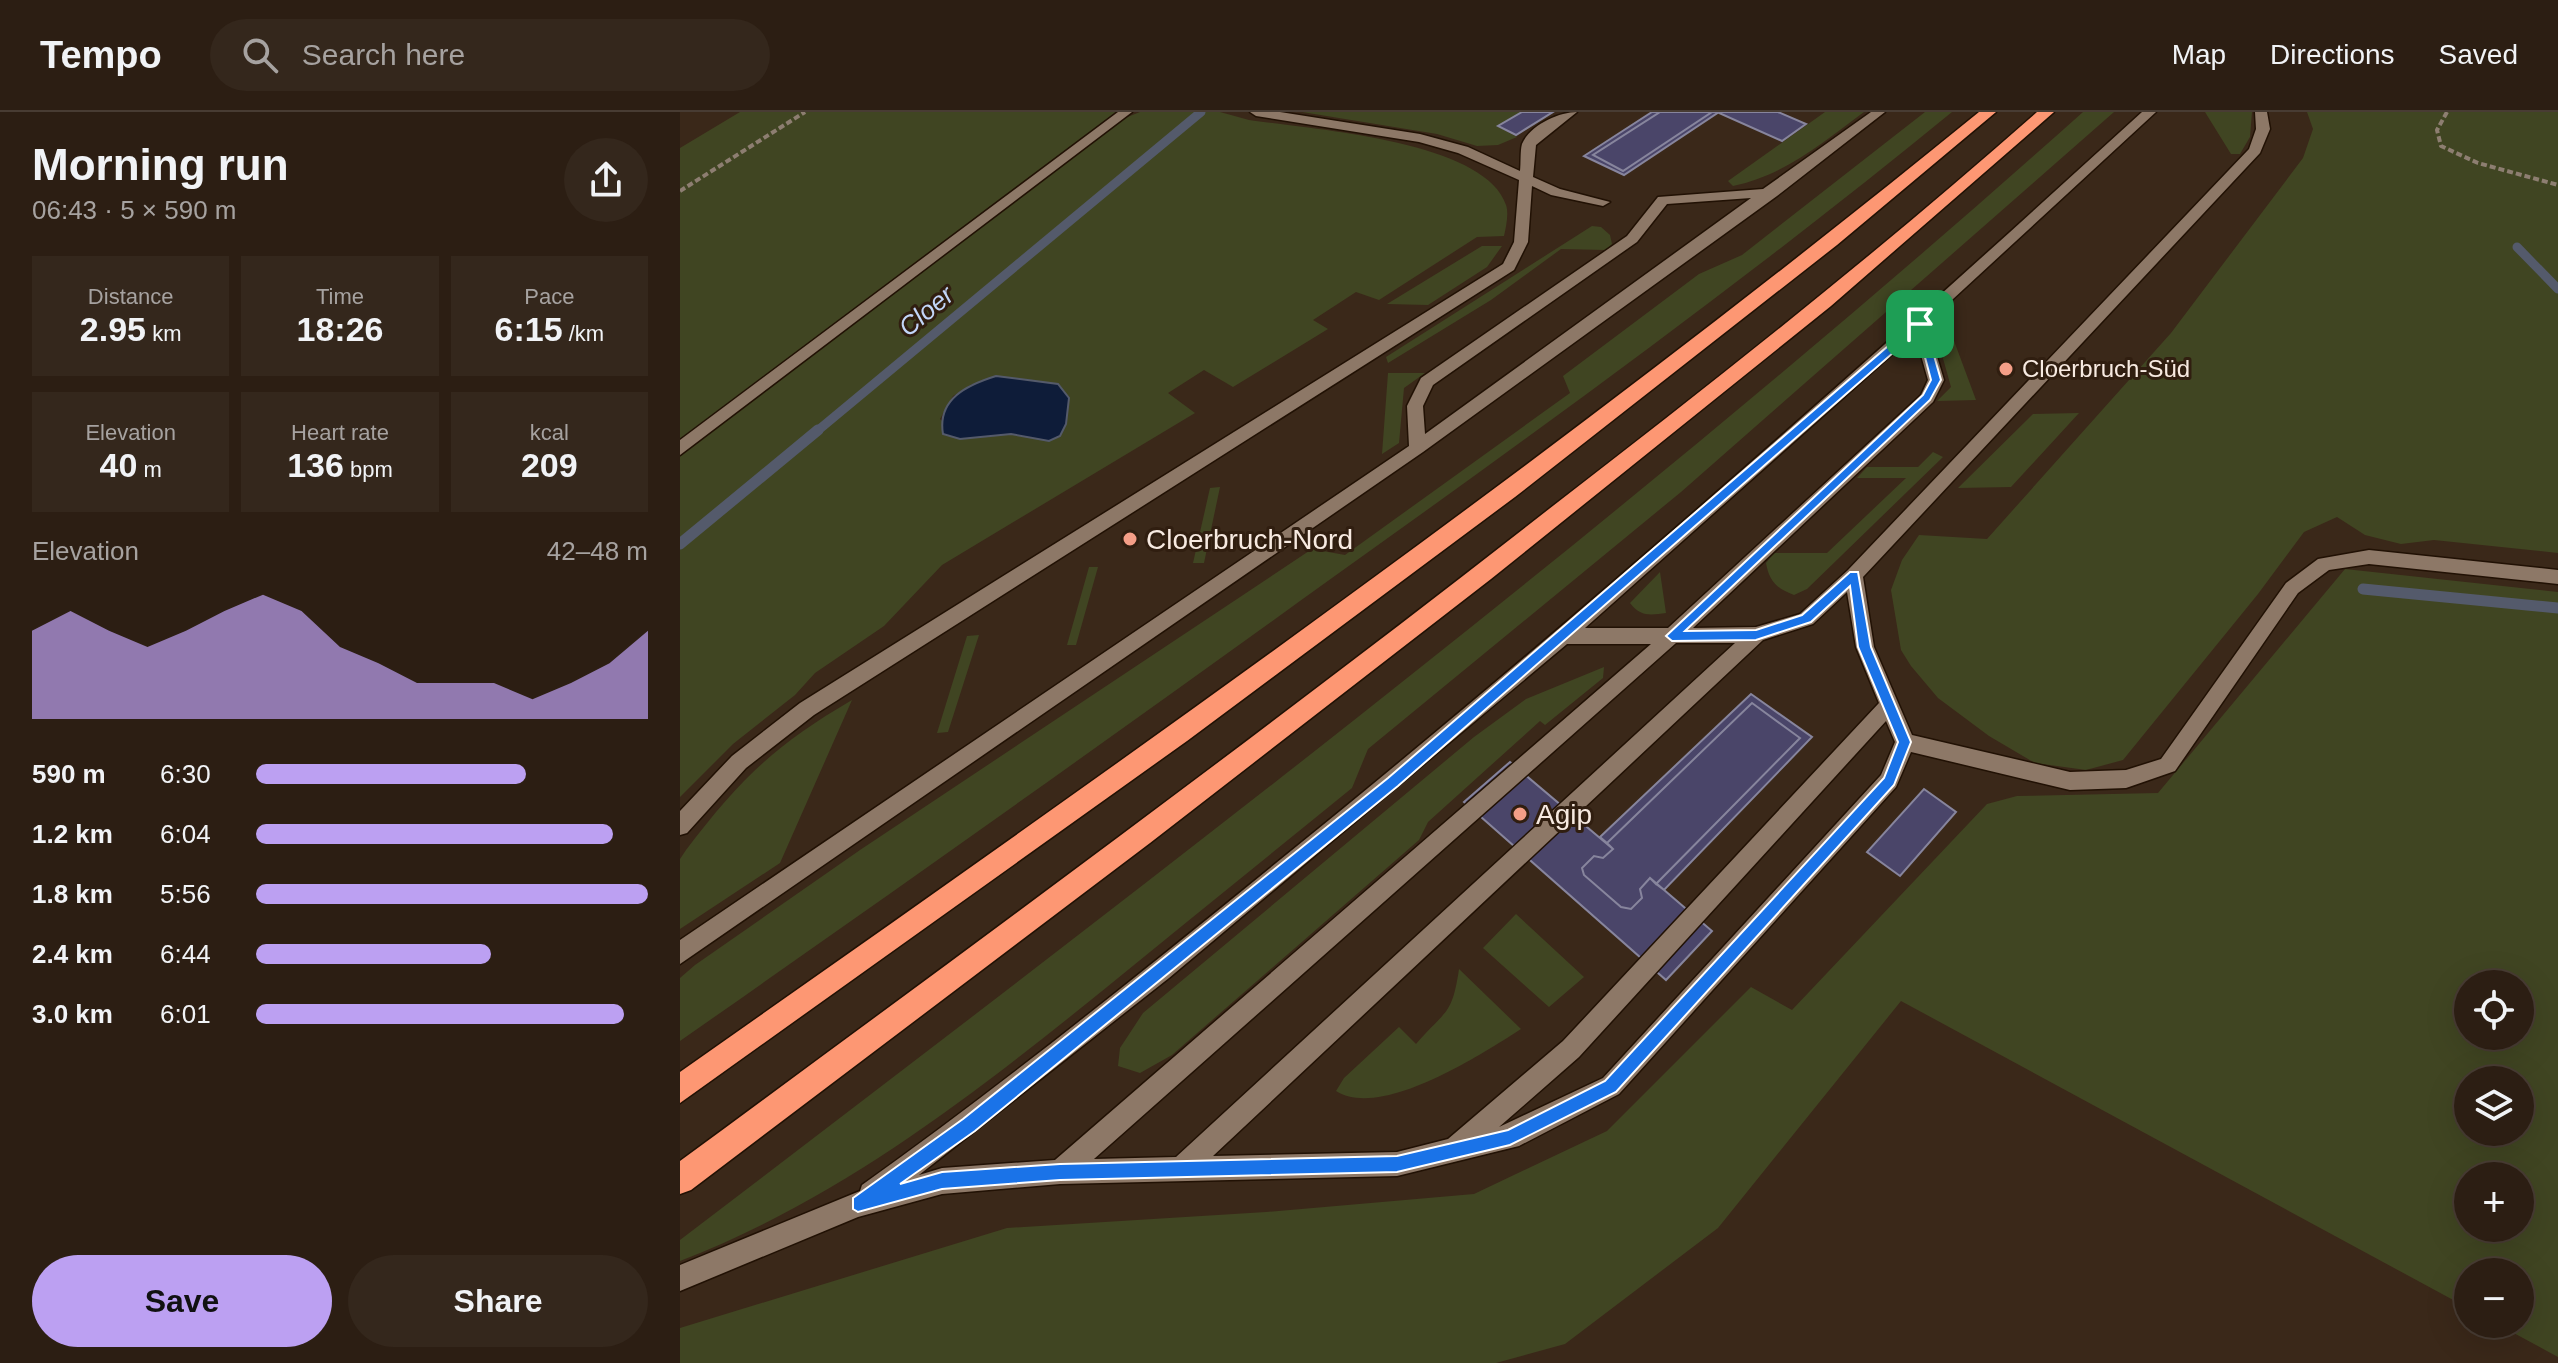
<!DOCTYPE html>
<meta charset="utf-8">
<style>
:root{--surface:#2c1e13;--page:#34271c;--text:#f1f3f6;--muted:#a6a2a0;--line:#483c33;--accent:#bca0f2}
body{margin:0;font-family:Arial,sans-serif;background:var(--page);color:var(--text);height:100vh;display:flex;flex-direction:column;font-size:30px;white-space:nowrap}
*{box-sizing:border-box;margin:0}
p{font-size:26px;color:var(--muted)}
.icon{flex:none;width:44px;height:44px;fill:none;stroke:currentColor;stroke-width:2;stroke-linecap:round;stroke-linejoin:round}
.map{position:relative;flex:1;overflow:hidden}
.side{display:flex;flex-direction:column;background:var(--surface);width:680px}
.side>*{flex:none}
.buttons{position:absolute;left:1774px;top:858px;display:grid;gap:16px}
.buttons a{display:grid;place-items:center;width:80px;height:80px;border-radius:50%;background:var(--surface);box-shadow:0 8px 32px #0002,0 0 0 2px var(--line);font-size:40px}
.pin{position:absolute;display:grid;place-items:center;width:68px;height:68px;color:#fff;margin:-34px;border-radius:16px;box-shadow:0 4px 12px #0006}
.round{display:grid;place-items:center;flex:none;width:84px;height:84px;border-radius:42px;background:var(--page)}
.overview{display:flex;align-items:center;justify-content:space-between;height:136px;padding:0 32px}
h1{font-size:44px;font-weight:800;line-height:60px}
.figures{display:grid;grid-template-columns:repeat(3,1fr);gap:12px;height:136px;padding:8px 32px}
.figures div{display:grid;align-content:center;border-radius:0px;background:var(--page);text-align:center}
.figures b{font-size:34px;font-weight:800}
.figures small{font-size:22px;font-weight:400}
.figures p{font-size:22px}
.chart{height:224px;padding:16px 32px}
.chart p{display:flex;justify-content:space-between}
.chart svg{width:100%;height:144px;margin-top:8px;fill:var(--accent);opacity:.7}
.action{display:flex;gap:16px;margin-top:auto;padding:16px 32px}
.action a{flex:1;height:92px;border-radius:48px;background:var(--accent);color:#111;font-size:32px;font-weight:800;line-height:92px;text-align:center}
.action a+a{background:var(--page);color:var(--text)}
ul{padding:0 32px;list-style:none;font-size:26px}
li{display:grid;grid-template-columns:128px 96px 1fr;align-items:center;height:60px}
li i{height:20px;border-radius:10px;background:var(--accent)}
header{display:flex;align-items:center;gap:48px;box-sizing:border-box;height:112px;padding:0 40px;background:var(--surface);border-bottom:2px solid var(--line)}
header strong{font-size:38px}
nav{display:flex;gap:44px;margin-inline-start:auto;font-size:28px}
.search{width:560px;height:72px;background:var(--page);display:flex;align-items:center;gap:20px;box-sizing:border-box;padding:0 28px;border-radius:44px;color:var(--muted);font-size:30px}
main{display:flex;flex:1;min-height:0}
.map>svg:first-child{display:block}
</style>
<header>
<strong>Tempo</strong>
<div class="search"><svg class="icon" aria-label="search" viewBox="0 0 24 24"><circle cx="10" cy="10" r="6"/><path d="M15 15l6 6"/></svg>Search here</div>
<nav><a>Map</a><a>Directions</a><a>Saved</a></nav>
</header>
<main>
<section class="side">
<div class="overview"><div><h1>Morning run</h1><p>06:43 · 5 × 590 m</p></div><a class="round"><svg class="icon" aria-label="share" viewBox="0 0 24 24"><path d="M12 15V3M7 8l5-5 5 5M5 13v7h14v-7"/></svg></a></div>
<div class="figures">
<div><p>Distance</p><b>2.95<small> km</small></b></div>
<div><p>Time</p><b>18:26</b></div>
<div><p>Pace</p><b>6:15<small> /km</small></b></div>
</div>
<div class="figures">
<div><p>Elevation</p><b>40<small> m</small></b></div>
<div><p>Heart rate</p><b>136<small> bpm</small></b></div>
<div><p>kcal</p><b>209</b></div>
</div>
<div class="chart"><p><span>Elevation</span>42–48 m</p>
<svg viewBox="0 0 160 44" preserveAspectRatio="none"><path d="M0 44V17L10 11L20 17L30 22L40 17L50 11L60 6L70 11L80 22L90 27L100 33L110 33L120 33L130 38L140 33L150 27L160 17V44z"/></svg>
</div>
<ul>
<li><b>590 m</b>6:30<i style="width:69%"></i></li>
<li><b>1.2 km</b>6:04<i style="width:91%"></i></li>
<li><b>1.8 km</b>5:56<i style="width:100%"></i></li>
<li><b>2.4 km</b>6:44<i style="width:60%"></i></li>
<li><b>3.0 km</b>6:01<i style="width:94%"></i></li>
</ul>
<div class="action"><a>Save</a><a>Share</a></div>
</section>
<div class="map">
<svg width="1878" height="1251" viewBox="0 0 1878 1251">
<rect width="100%" height="100%" fill="#3a2819"/>
<path fill="#404522" fill-rule="evenodd" d="M60 0H436L0 327V36Z
M460 0H540L569 8C627 17 805 28 826 93 829 102 826 115 824 124L797 125 699 188 676 180 633 208 648 217 553 275 524 258 488 281 515 301 262 453 204 514 135 561 115 583 53 632 0 685V343L445 6ZM292 272 369 329 331 322 280 327 260 307 273 284Z
M622 0H841L817 14 837 25 818 33 797 34 757 22Z
M1145 0H1184C1142 31 1105 63 1053 74L1048 69Z
M1245 0H1272C1072 164 862 316 652 466 436 622 219 776 0 929V866L15 853 180 738 632 437 665 443 890 281 883 264 1019 162 1062 143Z
M1403 0H1434L1001 380 688 637 672 676C591 742 509 808 427 875 296 981 159 1088 0 1149V1128C477 764 956 400 1403 0Z
M1525 0H1572L1570 25 1560 42H1551Z
M1627 0H1878V441L1754 428 1721 432 1685 423 1657 405 1624 420 1578 482 1443 648 1406 658 1355 651 1309 624 1258 586 1231 554 1221 538 1211 478 1222 448 1239 423 1307 427 1491 221 1623 46 1633 17Z
M912 114 921 115 930 123 932 132 926 138 881 137 811 188 708 251 706 245Z
M802 134H822L807 155 748 193 707 192Z
M1267 210 1296 288 1257 289 1271 275 1255 218Z
M708 261H745L724 276 719 331 702 342Z
M1399 301 1331 375 1278 376 1353 302Z
M1253 340 1263 345 1127 477 1114 483C1097 477 1089 469 1086 451L1094 441H1147L1226 366H1177L1187 355H1238Z
M540 375 524 451H513L530 376Z
M409 455H418L396 533H387Z
M1665 457 1878 480V1245L1817 1212H1840V1160H1788V1196L1221 889 1038 1116 885 1232 816 1251H0V1216L327 1116 586 1100 794 1082 927 1019 1071 875 1112 898 1307 692 1337 684 1478 681ZM1840 872V924H1788V872ZM1840 968V1020H1788V968ZM1788 1064H1840V1116H1788Z
M980 460 986 501C971 503 960 505 950 491Z
M299 523 268 620 257 621 287 524Z
M924 555 923 566 865 613 860 609 748 710 739 728 492 943 460 961 438 954 440 936 463 901 794 625 846 587Z
M172 588 100 751 0 817V747L6 738C60 667 95 633 172 588Z
M836 802 904 865 869 895 803 836Z
M779 857 841 917C802 942 701 1008 656 979L664 966 719 915 736 932C765 898 772 905 779 857Z"/>
<path fill="#0e1c39" stroke="#545a6b" stroke-width="2" d="M316 264 378 272 389 286 386 312 380 324 369 329 331 322 280 327 263 322C257 287 287 273 316 264Z"/>
<g fill="none" stroke-linecap="round" stroke-linejoin="round">
<path stroke="#545a6b" stroke-width="9" d="M1837 135 1878 177
M136 320 521 0"/>
<path stroke="#545a6b" stroke-width="11" d="M0 432 138 318
M1683 477 1878 496"/>
</g>
<path fill="#4a4569" stroke="#87859d" stroke-width="2" d="M842 0H873L836 23 818 14Z
M972 0H980L913 43 943 59 1032 0H1039L944 63 904 44Z
M980 0H1032L943 59 913 43Z
M1037 0H1098L1126 12 1102 29Z
M1071 582 1132 625 984 778 976 772 1120 626 1072 591 927 731 920 725Z
M1072 591 1120 626 976 772 970 766 960 777 962 786 951 797 941 795 904 763 902 756 914 744 923 746 933 737 927 731Z
M830 650 933 737 923 746 914 744 902 756 904 763 941 795 951 797 962 786 960 777 970 766 1032 819 986 868 784 690Z
M1244 677 1276 700 1220 764 1187 740Z"/>
<g fill="none" stroke-linecap="round" stroke-linejoin="round">
<g stroke="#211104" stroke-width="3">
<path id="lane" d="M438 0H452L0 343V328Z
M570 0H600L740 22 788 35 840 59C841 51 840 39 842 32 850 13 879 0 897 0L856 33 853 65 880 77 930 90 923 94 871 83 852 74 848 130 834 158 134 603 66 656 7 721 0 723V699L52 644 120 591 823 152 834 130 839 68 778 41 739 30 576 4Z
M1191 0H1205L1097 84 743 340 0 852V828L729 334 727 294 741 266 947 124 978 85 1083 77ZM1071 86 745 322 743 294 753 273 957 130 987 92Z
M1462 0H1476L1247 211 1264 268 1253 290 1013 516 1076 515 1120 502 1168 458 1569 37 1576 17 1575 0H1587L1590 17 1580 41 1183 465 1194 535 1232 623 1390 660 1446 658 1481 647 1606 471 1638 447 1689 438 1878 458V472L1689 452 1649 458 1618 481 1495 659 1446 676 1390 678 1231 640 1216 675 939 982 839 1034 717 1064 380 1072 262 1082 178 1105 0 1179V1153L180 1079 182 1073C328 969 467 856 606 743 900 505 1183 255 1462 0ZM1235 222 1248 268 1241 283 988 516H905ZM1167 480 1176 535 1199 591 883 929 768 1027 717 1040 533 1044 1083 528 1133 512ZM996 531H1055L496 1045 414 1047ZM887 532H971L375 1048 262 1056 239 1063 489 866ZM1206 609 1215 630 1201 663 923 966 819 1015 899 945Z"/>
</g>
<g stroke="#211104" stroke-width="3">
<path id="highway" d="M1299 0H1316L1157 133 835 385 507 629 0 991V960C441 650 881 341 1299 0Z
M1357 0H1374L1151 194 811 467 470 731 11 1078 0 1082V1049C292 834 584 620 869 397 1035 269 1200 139 1357 0Z"/>
</g>
<path stroke="#8d7e71" stroke-width="4" stroke-dasharray="6 3" stroke-linecap="butt" d="M1767 0 1757 18 1761 34 1798 51 1878 73
M0 79 125 0"/>
<use href="#lane" fill="#8d7867" fill-rule="evenodd"/>
<use href="#highway" fill="#fd9773" fill-rule="evenodd"/>
</g>
<path fill="#1a73e8" stroke="#fff" stroke-width="2" fill-rule="evenodd" d="M1237 209 1245 212 1261 268 1250 288 1005 519 1076 518 1122 503 1170 460H1178L1191 535 1231 630 1214 673 936 980 830 1033 717 1060 380 1068 262 1077 178 1100 173 1097V1086L283 1007 708 666ZM1238 219 1251 268 1243 283 986 524 992 529 1076 528 1131 510 1170 474 1178 535 1218 630 1204 666 925 969 828 1018 717 1044 380 1052 262 1060 220 1072 295 1019 718 674Z"/>
<g fill="#f49e87" stroke="#301e10" stroke-width="3">
<circle cx="1326" cy="257" r="8"/>
<circle cx="450" cy="427" r="8"/>
<circle cx="840" cy="702" r="8"/>
</g>
<g text-anchor="middle" stroke-width="6" stroke-linejoin="round" paint-order="stroke">
<g font-size="24" fill="#f7eae1" stroke="#301e10" text-anchor="start">
<text x="1342" y="265">Cloerbruch-Süd</text>
</g>
<g font-size="26" font-style="italic" fill="#c2d5f8" stroke="#301e10">
<text transform="translate(246 199) rotate(-40)" y="9">Cloer</text>
</g>
<g font-size="28" fill="#f7eae1" stroke="#301e10" text-anchor="start">
<text x="466" y="437">Cloerbruch-Nord</text>
<text x="856" y="712">Agip</text>
</g>
</g>
</svg>
<div class="buttons">
<a><svg class="icon" aria-label="locate" viewBox="0 0 24 24"><circle cx="12" cy="12" r="6"/><path d="M12 2v4M12 18v4M2 12h4M18 12h4"/></svg></a>
<a><svg class="icon" aria-label="layers" viewBox="0 0 24 24"><path d="M12 4l9 5-9 5-9-5zM3 14l9 5 9-5"/></svg></a>
<a>+</a>
<a>−</a>
</div>
<div class="pin" style="left:1240px;top:212px;background:#1e9e55"><svg class="icon" aria-label="arrive" viewBox="0 0 24 24"><path d="M6 21V4h12l-3 4 3 4H6"/></svg></div>
</div>
</main>
